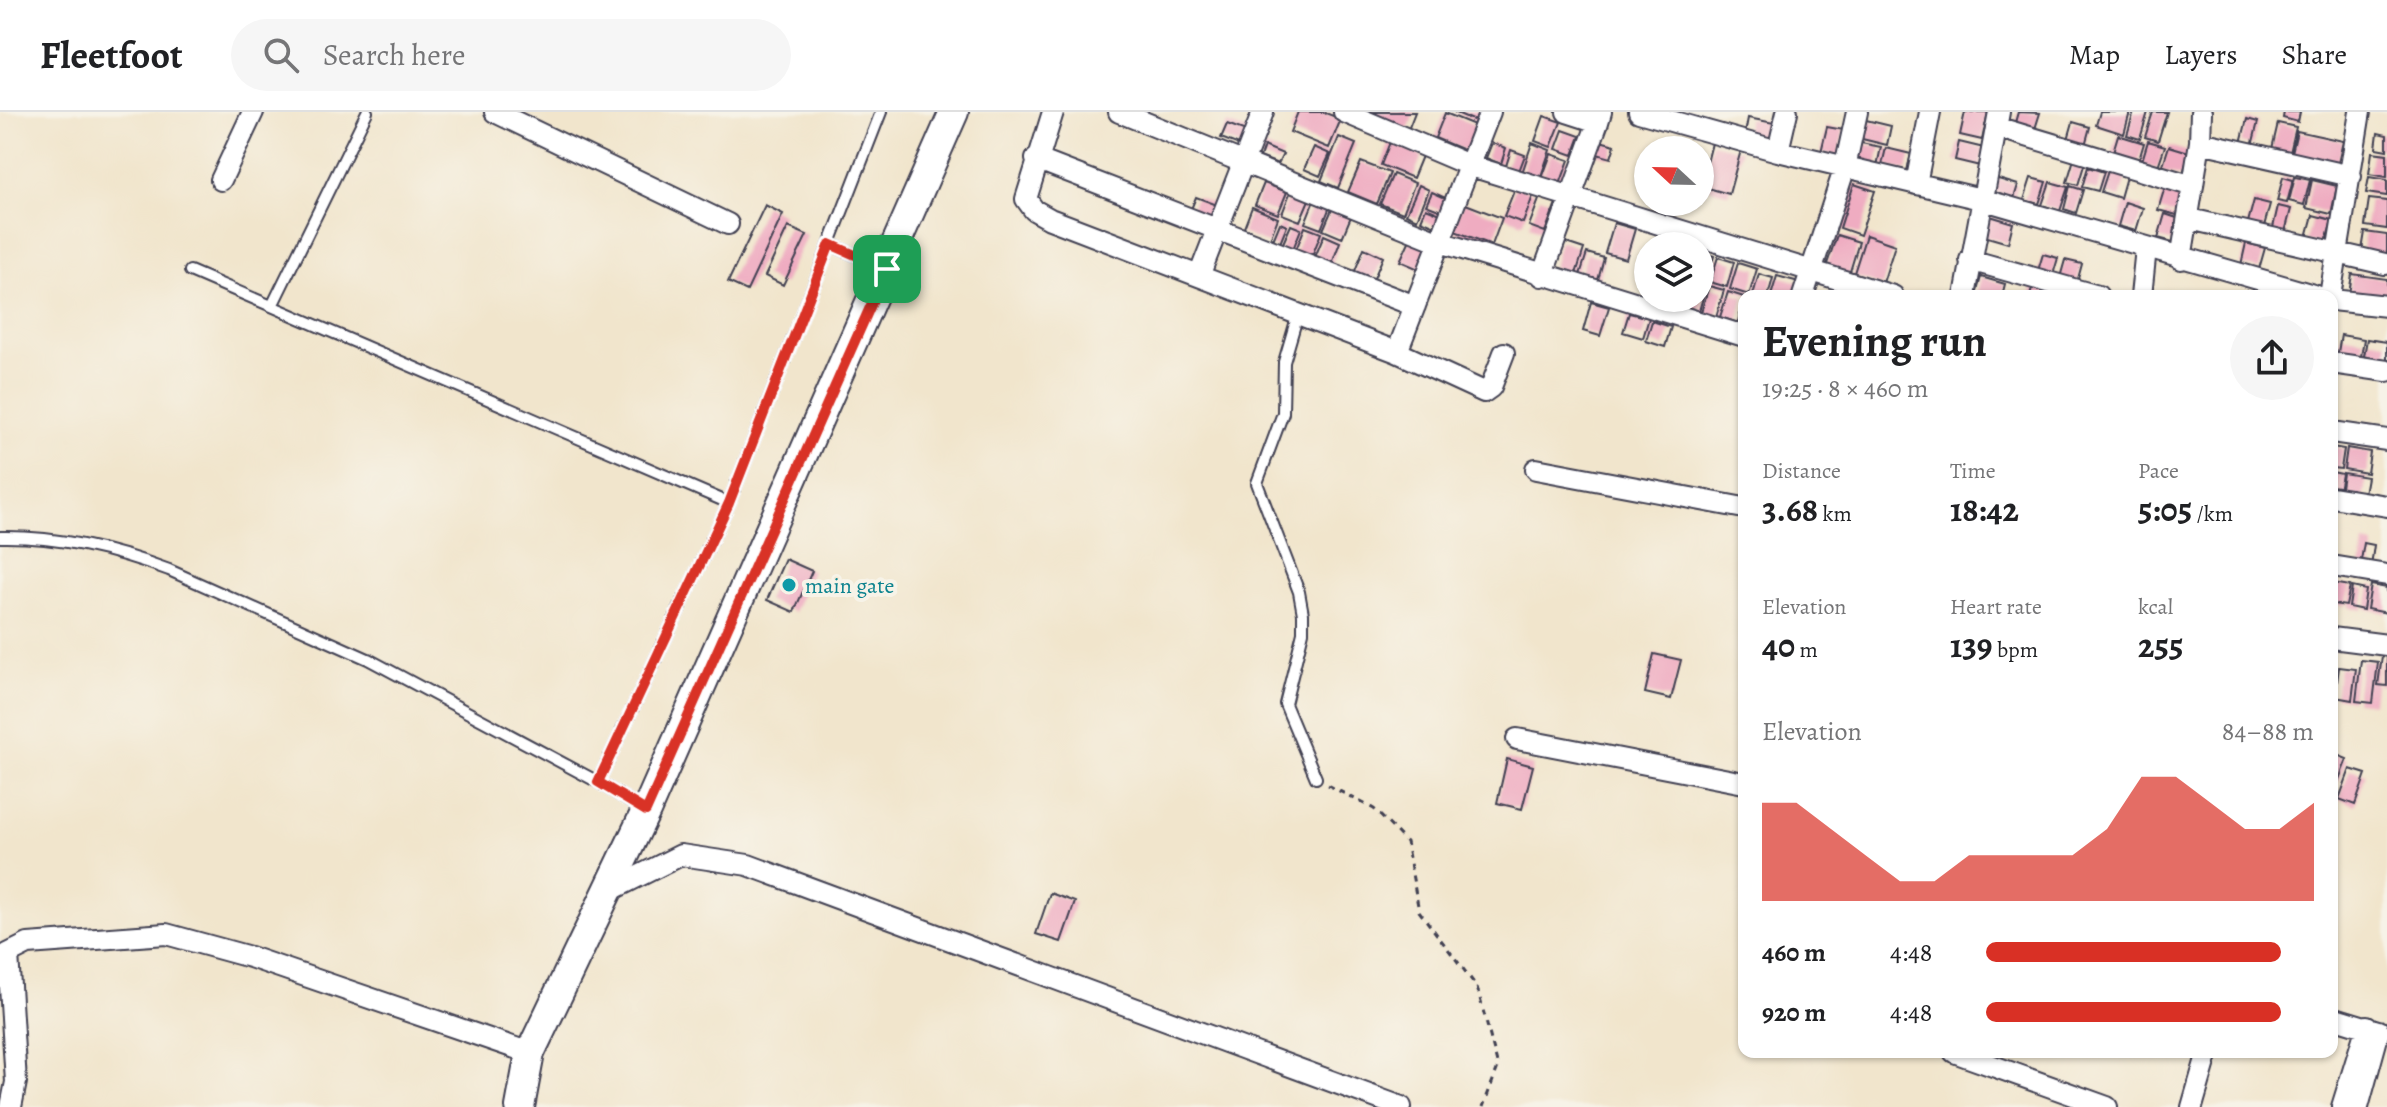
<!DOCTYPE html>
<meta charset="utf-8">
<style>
:root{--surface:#fff;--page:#f6f6f6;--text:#202124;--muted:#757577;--line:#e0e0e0;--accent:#d93025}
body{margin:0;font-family:Alegreya,serif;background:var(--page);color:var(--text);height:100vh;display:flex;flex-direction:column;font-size:30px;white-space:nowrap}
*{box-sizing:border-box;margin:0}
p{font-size:26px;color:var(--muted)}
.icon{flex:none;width:44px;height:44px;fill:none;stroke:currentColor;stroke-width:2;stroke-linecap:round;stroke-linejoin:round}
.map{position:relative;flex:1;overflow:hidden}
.details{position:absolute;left:1738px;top:178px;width:600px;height:768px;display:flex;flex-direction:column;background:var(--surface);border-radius:16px;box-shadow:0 2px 6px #0004}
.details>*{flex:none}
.needle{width:52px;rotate:292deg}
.fabs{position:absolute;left:1634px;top:24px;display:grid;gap:16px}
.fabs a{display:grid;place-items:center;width:80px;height:80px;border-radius:50%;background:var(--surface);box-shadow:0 2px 6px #0004;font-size:40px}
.pin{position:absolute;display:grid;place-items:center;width:68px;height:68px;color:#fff;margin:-34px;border-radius:16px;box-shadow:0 4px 12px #0006}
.round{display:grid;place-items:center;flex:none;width:84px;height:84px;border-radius:42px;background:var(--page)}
.head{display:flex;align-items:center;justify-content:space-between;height:136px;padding:0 24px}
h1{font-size:44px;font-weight:600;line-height:60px}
.metrics{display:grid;grid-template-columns:repeat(3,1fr);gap:12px;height:136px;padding:8px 24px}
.metrics div{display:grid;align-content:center}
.metrics b{font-size:34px;font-weight:600}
.metrics small{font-size:22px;font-weight:400}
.metrics p{font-size:22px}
.chart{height:224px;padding:16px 24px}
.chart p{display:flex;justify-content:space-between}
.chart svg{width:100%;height:144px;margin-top:8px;fill:var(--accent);opacity:.7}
ul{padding:0 24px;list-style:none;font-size:26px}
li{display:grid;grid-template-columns:128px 96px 1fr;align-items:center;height:60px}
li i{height:20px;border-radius:10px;background:var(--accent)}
header{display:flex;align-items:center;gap:48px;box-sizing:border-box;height:112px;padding:0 40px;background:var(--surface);border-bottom:2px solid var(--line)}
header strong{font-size:38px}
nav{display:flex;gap:44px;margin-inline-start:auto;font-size:28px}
.search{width:560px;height:72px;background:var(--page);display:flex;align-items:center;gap:20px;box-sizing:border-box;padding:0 28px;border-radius:44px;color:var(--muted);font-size:30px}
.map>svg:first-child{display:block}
</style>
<header>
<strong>Fleetfoot</strong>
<div class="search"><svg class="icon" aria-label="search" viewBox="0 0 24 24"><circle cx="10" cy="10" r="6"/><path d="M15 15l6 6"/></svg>Search here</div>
<nav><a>Map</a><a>Layers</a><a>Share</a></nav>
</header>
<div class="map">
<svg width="2387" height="995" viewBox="0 0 2387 995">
<rect width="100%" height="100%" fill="#f7f3e8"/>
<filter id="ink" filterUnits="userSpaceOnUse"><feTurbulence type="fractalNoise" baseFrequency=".0125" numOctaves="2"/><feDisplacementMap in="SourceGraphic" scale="16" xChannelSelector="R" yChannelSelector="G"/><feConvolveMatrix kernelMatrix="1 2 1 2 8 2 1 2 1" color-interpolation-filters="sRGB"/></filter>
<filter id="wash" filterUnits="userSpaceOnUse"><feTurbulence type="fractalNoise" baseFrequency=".006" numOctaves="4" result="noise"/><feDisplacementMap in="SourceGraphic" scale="32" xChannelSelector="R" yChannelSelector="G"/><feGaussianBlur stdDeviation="1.8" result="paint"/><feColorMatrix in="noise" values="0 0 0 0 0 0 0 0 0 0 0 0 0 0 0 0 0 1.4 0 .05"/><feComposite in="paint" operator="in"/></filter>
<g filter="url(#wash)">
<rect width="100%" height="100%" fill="#f1e5cc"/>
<g id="blocks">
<path fill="#efacc1" d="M1298 0H1323L1341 7 1329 36 1290 20Z
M1365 0H1415L1408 18Z
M1454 0H1485L1480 11Z
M1965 0H1988L1982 28 1960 23Z
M2018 0 2040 1 2034 20 2014 14Z
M2100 0H2130L2124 22 2096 13Z
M2134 0H2148L2140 27 2127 23Z
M2153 0H2167L2158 29 2145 25Z
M2284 0H2300L2298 10 2283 6Z
M1445 1 1477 14 1466 39 1435 26Z
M1544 4 1561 10 1551 35 1535 29Z
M1748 6 1774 11 1770 27 1745 22Z
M2247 7 2258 10 2252 34 2241 31Z
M1866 8 1891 14 1887 33 1862 27Z
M2073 10 2090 15 2084 37 2067 31Z
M2278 11 2296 15 2289 45 2271 41Z
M1227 12 1249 20 1244 35 1221 26Z
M1827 15 1844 18 1838 44 1821 40Z
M1563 18 1580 24 1573 43 1556 37Z
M2297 19 2343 29 2337 56 2291 45Z
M2378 21 2387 23V38L2376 36Z
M2118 23 2144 31 2138 51 2112 43Z
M1339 25 1356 32 1338 76 1321 69Z
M1600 29 1615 33 1611 46 1597 42Z
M2148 29 2165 34 2157 57 2141 52Z
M1390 30 1422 44 1413 66 1381 53Z
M1959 30 1984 36 1980 54 1955 48Z
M1492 31 1506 36 1501 52 1486 46Z
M1532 31 1550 38 1540 67 1522 61Z
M1712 31 1741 38 1729 82 1701 74Z
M1861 31 1881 35 1877 54 1857 49Z
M1264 34 1283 42 1278 52 1260 45Z
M2169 34 2189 40 2182 65 2161 59Z
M1314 35 1330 42 1320 64 1304 57Z
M1886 36 1911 42 1907 59 1882 53Z
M1511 38 1525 43 1519 59 1506 54Z
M2372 40 2387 42V65L2369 62Z
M1551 42 1569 48 1559 75 1541 69Z
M2074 47 2085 50 2078 73 2067 70Z
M1361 50 1390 61 1377 92 1348 80Z
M2088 55 2104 60 2098 79 2082 75Z
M2109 56 2127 61 2120 86 2101 80Z
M1393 62 1415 71 1403 101 1380 92Z
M2283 65 2293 68 2287 91 2277 89Z
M2295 65 2310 68 2304 93 2289 89Z
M2369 65 2387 68V84L2366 81Z
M1995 66 2018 73 2014 86 1991 79Z
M2031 66 2046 70 2039 92 2024 88Z
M2312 68 2337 74 2331 102 2306 96Z
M2050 70 2068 75 2060 99 2042 93Z
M1264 71 1287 80 1278 102 1255 93Z
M1854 72 1875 79 1860 123 1840 116Z
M1419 73 1429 78 1417 107 1406 102Z
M1516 74 1534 81 1523 111 1504 104Z
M2070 74 2083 78 2076 101 2064 97Z
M2165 75 2184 81 2177 103 2158 98Z
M1292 76 1311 83 1300 109 1282 102Z
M1432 80 1450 88 1444 100 1426 93Z
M1196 85 1220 94 1214 111 1189 102Z
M1540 85 1556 91 1545 120 1529 114Z
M1315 86 1331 92 1321 117 1305 111Z
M2369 87 2387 89V117L2365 114Z
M2254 88 2270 92 2263 118 2247 114Z
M2125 90 2143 96 2136 119 2118 114Z
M1463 91 1502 106 1492 133 1452 118Z
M765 93 783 102 747 179 728 170Z
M2278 94 2291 97 2284 124 2272 120Z
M1252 95 1278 106 1268 132 1242 121Z
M1333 95 1352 102 1342 126 1323 118Z
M1426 96 1443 103 1438 115 1421 108Z
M2165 102 2180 107 2173 130 2158 126Z
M2313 103 2332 108 2325 133 2306 129Z
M1990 104 2013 111 2008 131 1984 124Z
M1280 111 1287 114 1278 136 1271 133Z
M1614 111 1635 117 1626 147 1605 141Z
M1291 113 1301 117 1291 142 1280 138Z
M788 115 807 123 783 173 765 164Z
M1305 115 1321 121 1310 149 1294 143Z
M2365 120 2387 123V148L2361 144Z
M1324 123 1340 130 1330 157 1313 150Z
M1412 123 1432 131 1421 158 1400 149Z
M1837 123 1859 130 1848 166 1825 158Z
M1866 123 1895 133 1882 174 1853 164Z
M1657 126 1676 131 1675 134H1654Z
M1560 129 1584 137 1576 162 1553 155Z
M2246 131 2265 136 2259 157 2241 153Z
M1364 136 1383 145 1372 171 1353 164Z
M1700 140 1714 144 1707 169 1700 166Z
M1587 141 1604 146 1598 168 1580 163Z
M2043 142 2058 146 2052 166 2037 162Z
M1718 145 1734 150 1727 175 1710 170Z
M2065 148 2082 152 2076 174 2059 169Z
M1738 151 1757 157 1749 183 1730 177Z
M1759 162 1773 166 1768 184 1753 183Z
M2352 162 2387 167V187L2349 182Z
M1777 164 1799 170 1795 184H1771Z
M1981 165 2005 172 2002 184 1976 183Z
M1700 173 1706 175 1699 199 1680 193 1682 186H1700Z
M2033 173 2056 180 2054 184H2030Z
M1709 174 1724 178 1716 205 1701 200Z
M1728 180 1744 185 1738 211 1720 205Z
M1591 190 1609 195 1600 224 1583 219Z
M1629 201 1649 206 1643 226 1623 220Z
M1652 209 1671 215 1665 235 1646 229Z
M2341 223 2364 227 2360 250 2337 246Z
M2367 227 2387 230V251L2363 250Z
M2332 335 2344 337 2341 357 2332 356Z
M2347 336 2370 340 2367 361 2344 357Z
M2332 360 2342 362 2338 384 2332 383Z
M2343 361 2367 365 2363 387 2340 383Z
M2364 431 2374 433 2371 455 2360 454Z
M785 447 812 459 794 500 767 488Z
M2333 471 2350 474 2346 494 2332 492Z
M2371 473 2387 476V501L2367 497Z
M2352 475 2366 478 2363 498 2349 495Z
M1654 542 1681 548 1671 587 1645 581Z
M2382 544 2387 545V574L2378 573Z
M2361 548 2378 550 2373 591 2356 589Z
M2339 555 2356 557 2352 588 2335 585Z
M2332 641 2347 647 2332 685Z
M1507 647 1533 654 1522 697 1497 691Z
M2350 657 2366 662 2355 693 2339 687Z
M1050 781 1075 790 1061 830 1036 822Z"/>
</g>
</g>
<g filter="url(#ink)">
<use href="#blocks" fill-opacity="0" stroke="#413f51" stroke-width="2"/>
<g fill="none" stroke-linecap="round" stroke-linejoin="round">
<g stroke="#413f51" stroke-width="14">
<path id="lane" d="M830 132 882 155
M190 159 729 391
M272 194 367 0
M1298 202 1284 250 1283 301 1257 371 1299 480 1303 502V520L1285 592 1316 666
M0 425C57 424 116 438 169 458L368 547 598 670
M644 698 598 670 729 391 881 0"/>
</g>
<g stroke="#413f51" stroke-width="24">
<path id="street" d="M495 0 728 112
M1053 0 1026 87 1034 98 1050 107 1397 240 1484 280 1491 275 1504 241
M1119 0 1440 130 1744 224
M1344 0 1471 54 1893 184
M1567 0 1598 10 1601 0
M1639 0 1778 39 1981 87 2317 184
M1996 15 2193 74
M2200 30 2351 64
M1778 39 1787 0
M1036 47 1415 194
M221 68 253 0
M1916 72 1930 0
M2190 107 2385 152
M2181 147 2200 30 2201 0
M1970 148 2098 184
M1199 164 1263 0
M1542 164 1598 10
M1803 184 1845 55 1857 0
M1965 184 1999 0
M2141 184 2146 136
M2330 184 2360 0
M2332 188 2387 194
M1397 240 1490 0
M2332 251 2387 259
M2332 320 2387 328
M1536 357 1744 396
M2332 385 2387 394
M2332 454 2387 463
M2332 526 2387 533
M1517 627 1744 671
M609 779 681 743 748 753 1401 995
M2332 905 2378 919
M1954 940 2107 995
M11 995 16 970 8 842 28 832 166 822 250 845 530 941
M2192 995 2208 940
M2342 995 2367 914
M2358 995 2379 919"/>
</g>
<g stroke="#413f51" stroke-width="32">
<path id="secondary" d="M520 995 530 941 646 699 954 0"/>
</g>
<path stroke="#413f51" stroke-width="3" stroke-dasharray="6 6" stroke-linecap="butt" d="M1328 673 1374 697 1406 730 1419 799 1477 875 1498 955 1483 995"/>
<use href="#lane" stroke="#fff" stroke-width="10"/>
<use href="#street" stroke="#fff" stroke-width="20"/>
<use href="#secondary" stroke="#fff" stroke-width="28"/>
</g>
</g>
<g fill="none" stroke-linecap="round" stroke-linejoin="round" filter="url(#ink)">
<g stroke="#fff" stroke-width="16">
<path id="route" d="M830 132 887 157 646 699 598 670 729 391Z"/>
</g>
<use href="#route" stroke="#d93025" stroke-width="10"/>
</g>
<circle fill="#0f9aa8" stroke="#f7f3e8" stroke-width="3" cx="789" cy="473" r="8"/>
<g text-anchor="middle" stroke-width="8" stroke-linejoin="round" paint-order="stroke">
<g font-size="22" fill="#0d838f" stroke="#f7f3e8" text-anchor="start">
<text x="805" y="481">main gate</text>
</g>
</g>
</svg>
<div class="fabs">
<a><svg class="needle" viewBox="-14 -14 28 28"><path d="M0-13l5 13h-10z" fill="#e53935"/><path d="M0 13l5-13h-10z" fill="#757577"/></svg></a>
<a><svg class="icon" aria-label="layers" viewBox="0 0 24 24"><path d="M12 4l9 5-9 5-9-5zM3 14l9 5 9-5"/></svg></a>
</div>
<div class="pin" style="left:887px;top:157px;background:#1e9e55"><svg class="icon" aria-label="arrive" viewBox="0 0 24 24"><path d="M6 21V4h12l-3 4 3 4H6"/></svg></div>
<section class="details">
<div class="head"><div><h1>Evening run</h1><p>19:25 · 8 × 460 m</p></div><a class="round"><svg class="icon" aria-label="share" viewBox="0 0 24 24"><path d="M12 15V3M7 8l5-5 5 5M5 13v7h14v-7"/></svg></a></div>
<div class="metrics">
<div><p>Distance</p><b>3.68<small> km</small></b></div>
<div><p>Time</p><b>18:42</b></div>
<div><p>Pace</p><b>5:05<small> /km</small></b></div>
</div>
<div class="metrics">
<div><p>Elevation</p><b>40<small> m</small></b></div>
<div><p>Heart rate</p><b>139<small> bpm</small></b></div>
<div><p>kcal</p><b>255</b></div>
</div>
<div class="chart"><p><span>Elevation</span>84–88 m</p>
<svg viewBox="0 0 160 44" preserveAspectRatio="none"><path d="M0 44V14L10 14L20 22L30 30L40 38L50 38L60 30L70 30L80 30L90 30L100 22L110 6L120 6L130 14L140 22L150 22L160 14V44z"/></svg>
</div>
<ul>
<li><b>460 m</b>4:48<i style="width:90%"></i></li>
<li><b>920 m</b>4:48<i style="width:90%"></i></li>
</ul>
</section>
</div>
